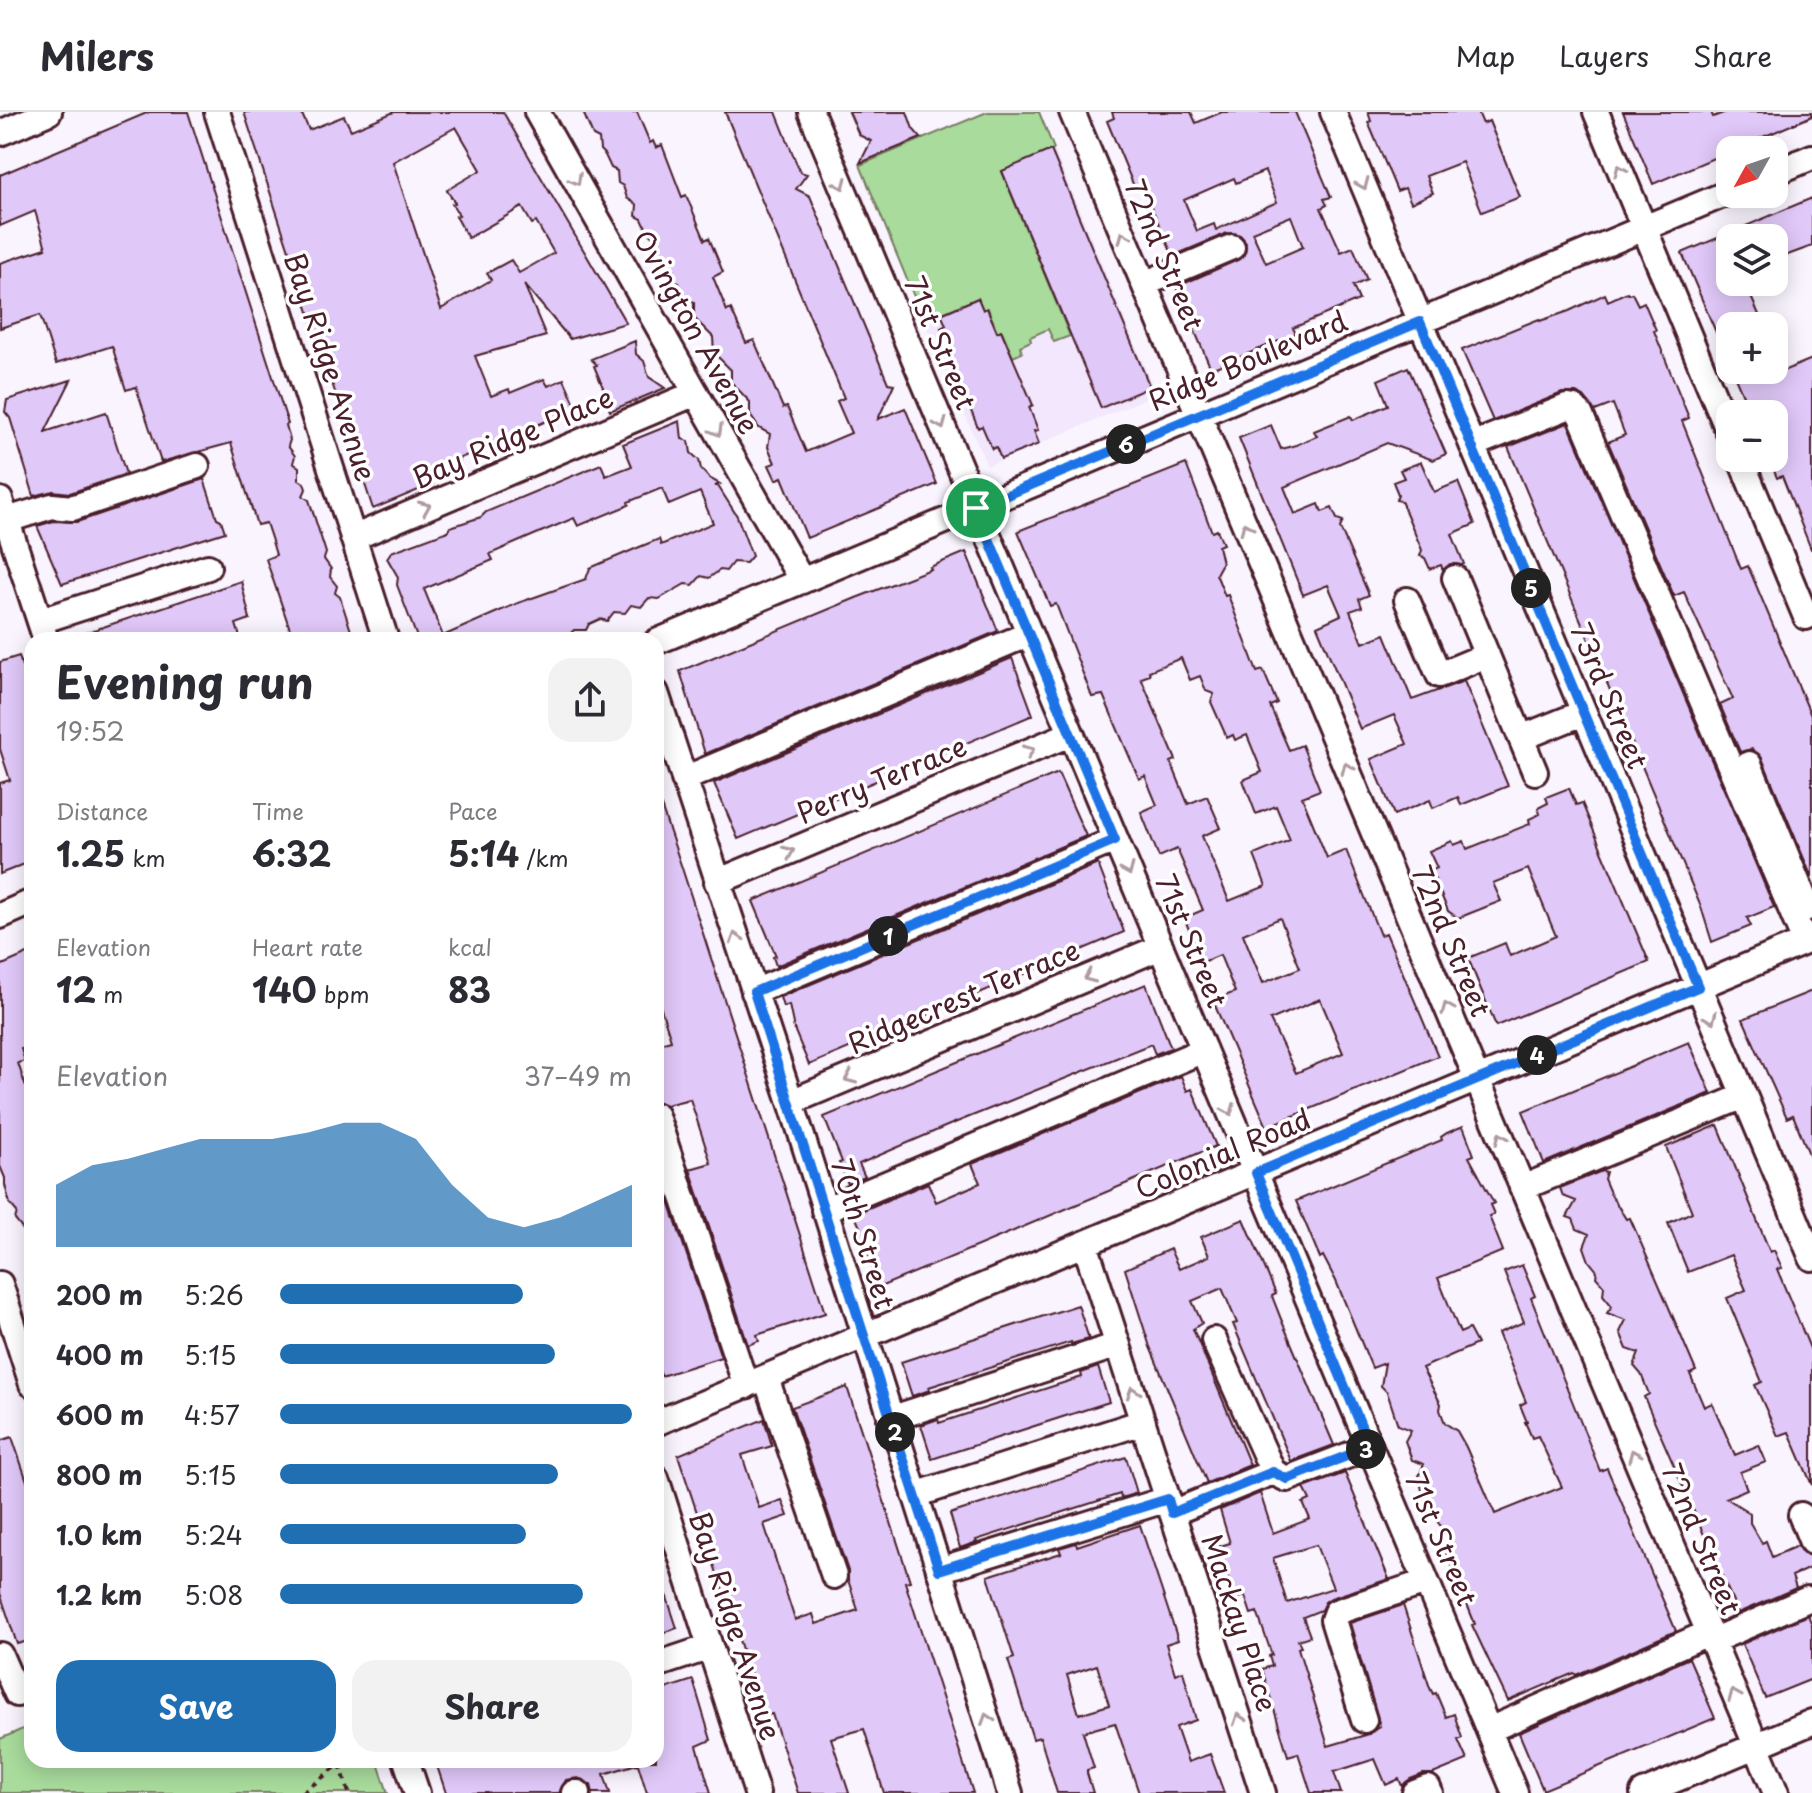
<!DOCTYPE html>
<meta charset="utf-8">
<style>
:root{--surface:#fff;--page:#f2f2f3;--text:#2b2b33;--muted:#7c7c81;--line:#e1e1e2;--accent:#1f6fb2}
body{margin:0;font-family:"Playpen Sans",sans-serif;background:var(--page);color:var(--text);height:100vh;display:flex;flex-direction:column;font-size:30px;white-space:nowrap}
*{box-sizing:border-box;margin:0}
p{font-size:26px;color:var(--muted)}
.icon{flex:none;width:44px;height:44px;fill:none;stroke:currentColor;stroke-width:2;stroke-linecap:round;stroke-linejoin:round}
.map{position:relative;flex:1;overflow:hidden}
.side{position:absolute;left:24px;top:520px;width:640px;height:1136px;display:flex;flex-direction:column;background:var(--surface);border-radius:24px;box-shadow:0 4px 20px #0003}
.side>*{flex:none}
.needle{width:52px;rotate:230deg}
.controls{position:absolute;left:1716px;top:24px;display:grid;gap:16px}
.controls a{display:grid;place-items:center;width:72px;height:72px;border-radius:16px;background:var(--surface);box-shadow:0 4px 20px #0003;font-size:40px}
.pin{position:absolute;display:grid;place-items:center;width:68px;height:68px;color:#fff;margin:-34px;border:4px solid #fff;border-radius:50%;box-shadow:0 2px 8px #0007}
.km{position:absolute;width:40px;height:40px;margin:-20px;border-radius:50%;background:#222;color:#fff;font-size:22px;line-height:40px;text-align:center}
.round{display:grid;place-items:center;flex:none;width:84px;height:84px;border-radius:24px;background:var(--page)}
.headline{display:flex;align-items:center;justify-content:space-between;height:136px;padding:0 32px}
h1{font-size:44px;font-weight:700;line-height:60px}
.metrics{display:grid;grid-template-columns:repeat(3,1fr);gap:12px;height:136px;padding:8px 32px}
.metrics div{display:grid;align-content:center}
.metrics b{font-size:34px;font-weight:700}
.metrics small{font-size:22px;font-weight:400}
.metrics p{font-size:22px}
.chart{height:224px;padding:16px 32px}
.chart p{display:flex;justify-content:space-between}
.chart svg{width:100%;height:144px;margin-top:8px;fill:var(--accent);opacity:.7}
.cta{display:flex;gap:16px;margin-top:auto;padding:16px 32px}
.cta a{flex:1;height:92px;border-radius:24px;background:var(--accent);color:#fff;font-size:32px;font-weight:700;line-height:92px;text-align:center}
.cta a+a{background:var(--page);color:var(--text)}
ul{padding:0 32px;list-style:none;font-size:26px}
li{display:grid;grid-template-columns:128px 96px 1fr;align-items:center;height:60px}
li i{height:20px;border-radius:10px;background:var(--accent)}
header{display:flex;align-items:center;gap:48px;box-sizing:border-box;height:112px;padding:0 40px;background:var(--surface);border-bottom:2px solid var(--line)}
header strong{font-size:38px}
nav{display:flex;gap:44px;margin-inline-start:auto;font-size:28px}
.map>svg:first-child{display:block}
</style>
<header>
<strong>Milers</strong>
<nav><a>Map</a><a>Layers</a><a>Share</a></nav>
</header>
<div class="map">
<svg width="1812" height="1681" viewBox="0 0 1812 1681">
<rect width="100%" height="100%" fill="#f9f4fe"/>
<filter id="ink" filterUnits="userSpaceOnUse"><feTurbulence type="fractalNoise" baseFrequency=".0125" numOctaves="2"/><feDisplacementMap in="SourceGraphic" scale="16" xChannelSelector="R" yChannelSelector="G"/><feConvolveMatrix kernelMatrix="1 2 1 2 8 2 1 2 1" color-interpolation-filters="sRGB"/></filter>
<g filter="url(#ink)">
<path fill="#f2e7fc" d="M1054 37 1156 282 987 354 924 209 978 186 987 196 997 219 1001 218 1020 234 1029 225 1049 217 1055 230 1002 59Z"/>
<path fill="#a8db9c" stroke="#797d64" stroke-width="2" d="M987 0H1039L1054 37 1002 60 1070 224 1054 230 1048 217 1030 225 1031 229 1020 234 1022 241 1013 245 1002 219 997 220 988 196 983 198 977 186 924 209 860 53Z
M32 1613V1648H377L388 1681H0V1627Z"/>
<path fill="#e0c8f8" stroke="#4a1f2b" stroke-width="2" fill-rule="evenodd" d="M149 0H188L288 312 286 313 290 328 288 334 295 344 293 351 299 355V368L304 371 306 377 303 384 309 388 326 441 324 447 331 457 330 465 337 474 335 481 340 485 353 525 344 528H304L302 524 293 526 266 447 276 443 271 426 266 411 257 413 231 331 161 350 136 275 126 278 112 234 56 252 40 203 0 216V151L46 136 35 99 0 114V63Z
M244 0H301L309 18 344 4 351 18 394 0H503L626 211 570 227 524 172 546 224 475 244 491 284 509 277 510 281 544 267 548 274 564 267 577 296 458 347 461 354 431 367 433 372 373 397ZM456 15 481 58 447 78 455 91 452 92 459 103 456 104 468 126 522 95 532 112 536 110 554 141 519 161 511 148 487 161 491 168 441 197 393 50Z
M583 0H637L650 31 653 29 656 36 662 33 682 85 686 83 705 128 709 126 723 160 713 165 727 199 731 197 746 231 754 228 783 296 787 295 806 340 851 321 837 289 844 286 725 0H776L800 60 807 62 796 77 810 84 888 271 894 272 878 307 905 296 937 372 807 426 782 365 776 368 769 353 775 351 768 335 770 322 759 316 750 303V290L731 270V258L714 241 713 225 694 206V190L685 185 679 171 673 168 674 159 655 135V126L648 120 642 107 636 104 637 93 627 86 623 74 618 71 617 59 611 56 605 43 600 38 599 27 593 24Z
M849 0H907L913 17 921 26 860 51 871 29 859 23Z
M1112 0H1191L1196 11 1222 0H1295L1331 85 1324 87 1327 93 1321 96 1341 140 1353 135 1367 168 1353 174 1359 188 1293 216 1296 222 1211 257 1176 175 1238 148 1244 143 1246 130 1240 123 1227 121 1173 144 1142 74 1135 77 1107 9 1114 6ZM1265 59 1277 90 1216 118 1214 112 1197 119 1184 88 1234 66 1236 71ZM1291 104 1303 135 1266 151 1252 120Z
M1368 0H1478L1483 12 1489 9 1520 85 1482 100 1462 50 1426 64 1433 81 1411 91 1405 76 1397 79 1368 10 1371 9Z
M1623 0H1711L1713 5 1726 0H1812V4L1653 72Z
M1051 38 1150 275 1101 296 1002 59Z
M1812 86V134L1774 148V126H1730V177L1745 171 1764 214H1730V253L1682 141Z
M1627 180 1628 182 1632 181 1638 193 1644 190 1656 218 1654 219 1689 306 1682 309 1723 412 1741 457 1748 454 1812 606V766L1762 646 1752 637 1740 640 1720 593 1733 587 1684 480 1674 484 1608 330 1625 323 1613 292 1595 299 1584 285 1576 281H1562L1493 309 1462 238 1539 207 1540 209 1569 199 1605 182 1608 189Z
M978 186 983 198 987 196 997 220 1001 218 1033 293 1029 295 1038 318 1034 319 1039 332 1001 347 996 335 992 337 982 314 978 316 947 241 951 239 941 216 946 213 941 202Z
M635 229 636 242 644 249 649 265 665 276 610 299 603 281 605 280 594 254 597 253 591 247Z
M1812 247V437H1811L1782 364 1777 366 1769 346H1774V302H1751L1732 258 1783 259Z
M1408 255 1446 342 1433 348 1387 331 1284 375 1295 402 1319 392 1322 400 1332 396 1337 407 1343 409 1340 416 1369 483 1359 487 1362 495 1350 499 1363 531 1385 522 1412 588 1464 569 1508 674 1461 693 1458 685 1433 696 1430 688 1394 703 1371 647 1407 632 1394 603 1360 617 1317 514 1341 503 1328 473 1303 483 1239 326 1271 313 1281 337 1296 333 1317 324 1314 319 1351 304 1353 308 1388 293 1378 268Z
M71 268 45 320 106 300 126 362 70 381 53 379 34 384 10 306 5 300 7 288Z
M680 309 682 327 689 329 691 341 699 348 701 357 709 366 720 372 715 374H718L737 404 752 444 746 451 733 450 726 459 720 458 709 466 701 464 693 473 685 472 659 487 649 486 641 495 631 493 625 501 614 500 607 509 600 507 589 512 586 518H574L568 524 553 528H418L397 473 398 465 387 446 391 440 448 419 450 415 481 405 486 400 601 352 606 364 632 354 623 332ZM662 376 669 393 700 380 713 411 661 433 659 427 642 434 590 456 586 467 518 491 443 524 424 477 493 448 490 442 541 420 574 406 578 414 629 393 628 390Z
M1568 311 1774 795 1747 806 1751 814 1712 830 1701 795 1508 335Z
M1421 350 1434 380 1458 370 1475 412 1452 422 1464 452 1462 453 1450 452 1443 458 1441 453 1430 457 1425 446 1420 444 1422 438 1401 389 1396 388 1398 382 1393 370 1404 366 1400 358Z
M1186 352 1212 420 1217 418 1223 432 1218 434 1222 451 1216 462 1225 484 1228 483 1257 560 1263 558 1277 591 1270 594 1289 638 1302 633 1320 678 1302 685 1327 746 1346 738 1380 823 1386 821 1438 944 1267 1015 1213 889 1235 880 1220 843 1203 850 1184 806 1203 798 1177 737 1159 745 1141 700 1157 693 1145 664 1139 667 1103 583 1092 585 1056 492 1050 494 1018 419ZM1181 546 1190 568 1200 564 1206 579 1214 582 1211 590 1227 626 1233 623 1235 628 1247 623 1262 660 1243 668 1256 702 1276 694 1290 728 1254 743 1266 774 1229 789 1202 724 1221 716 1207 684 1188 692 1171 650 1176 648 1141 566 1150 563 1149 559ZM1280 806 1300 856 1263 871 1243 822ZM1320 887 1343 941 1296 961 1270 908Z
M204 367 217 406 221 408 225 420 62 472 37 414 54 409 77 410Z
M966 440 998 519 705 642 680 559 856 486 931 457 930 455Z
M241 469 250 507 236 512 241 528H73V525Z
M19 544 32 588V749L0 762V671L10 668 0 637V550Z
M1012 546 1033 603 738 727 714 671Z
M1058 661 1086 724 776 854 773 845 776 844 753 789Z
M1569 676 1576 693 1582 691 1649 850 1496 914 1468 846 1505 831 1510 844 1556 824 1528 757 1493 771 1501 789 1458 806 1448 799 1431 759 1437 756 1429 739 1452 729 1454 733 1464 729 1467 737 1530 712 1529 707 1540 702 1538 696 1548 691 1546 685Z
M656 688H659L682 756 825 1201 757 1223 759 1229 748 1233 690 1057 711 1051 690 987 666 993 656 989V932L671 928 656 881Z
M1098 752 1124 820 809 953 794 917 789 893 783 895 780 885Z
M32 840V935L21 937 25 949 18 951 32 994V1129L15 1108 17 1100 10 1092 5 1073V1066L0 1054V854Z
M1146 872 1171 936 1155 942 1151 932 947 1014 859 1052 865 1065 848 1072 839 1051 842 1050 824 1005Z
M1812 879V1047H1811L1793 1003 1787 1006 1743 907Z
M1689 930 1711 981 1544 1051 1523 999Z
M1181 964 1187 979 1192 977 1216 1034 880 1175 857 1117 860 1115 854 1102 928 1071 936 1090 964 1078 980 1071 972 1052Z
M1718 1013 1770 1140 1774 1138 1782 1156 1777 1157 1812 1241V1373L1789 1320 1778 1324 1755 1273 1762 1270 1727 1186 1746 1178 1731 1143 1688 1160 1668 1111 1692 1100 1666 1035Z
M1463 1014 1474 1043 1469 1045 1494 1091 1490 1093 1494 1102 1489 1104 1503 1139 1438 1166 1460 1221 1469 1217 1477 1232 1422 1256 1441 1292 1440 1298 1445 1311 1457 1319 1466 1335 1495 1402 1562 1375 1538 1324 1532 1326 1525 1310H1527L1520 1293 1526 1290 1498 1221 1524 1210 1504 1160 1522 1153 1535 1184 1531 1186 1593 1341 1600 1359 1607 1356 1676 1519 1576 1563 1574 1561 1508 1589 1472 1513 1475 1512 1440 1426 1448 1423 1432 1403V1391L1424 1387 1419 1364 1424 1352 1412 1348 1405 1329 1411 1318 1398 1313 1387 1280 1381 1274 1385 1251 1372 1256 1336 1169 1323 1144 1320 1146 1296 1089 1442 1028 1441 1025 1447 1021Z
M1602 1059 1606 1060 1604 1067 1610 1081 1626 1107 1630 1106 1667 1191 1696 1259 1690 1262 1704 1295 1712 1291 1735 1343 1759 1333 1766 1350 1740 1360 1747 1377 1726 1386 1750 1401V1411L1762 1431 1766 1429 1772 1445 1797 1434 1803 1442 1812 1445V1455L1792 1464 1796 1476 1738 1501 1644 1285 1649 1282 1641 1262 1634 1254 1639 1241 1627 1237 1620 1220 1626 1208 1607 1201 1612 1194 1603 1183 1604 1174 1596 1165 1597 1159 1589 1149 1584 1135 1589 1122 1577 1117 1573 1107 1567 1105 1576 1089 1563 1084 1560 1076Z
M661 1066 721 1245 661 1264 656 1248V1067Z
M1244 1107 1276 1182 1272 1184 1281 1207 1334 1333 1291 1349 1233 1212 1237 1211 1222 1176 1192 1189 1202 1211 1193 1217 1250 1353 1207 1371 1150 1235 1125 1157 1170 1137 1179 1157 1209 1144 1201 1125Z
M1078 1193 1089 1227 1071 1232V1230L929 1275 930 1278 912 1284 901 1250Z
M1098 1255 1109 1290 932 1347 921 1313 938 1307 939 1311 1066 1270 1082 1265 1081 1261Z
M847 1275 910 1469 905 1470 973 1681H884L864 1617 831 1626 849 1681H798L772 1602 764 1604 678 1343 764 1307 772 1334 742 1343 759 1396 782 1388 788 1404 764 1412 795 1508 813 1502 816 1512 858 1498 848 1468V1459L792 1295Z
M12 1325 32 1384V1528L17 1532 0 1481V1329Z
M1126 1345 1137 1381 1121 1386 1120 1382 976 1428 977 1430 960 1436 950 1402Z
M1345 1361 1389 1467 1331 1486 1325 1490 1321 1498 1303 1505 1310 1524 1298 1528 1301 1535 1298 1536 1328 1634 1369 1622 1380 1614 1350 1511 1403 1493 1430 1576 1433 1582 1436 1581 1446 1605 1454 1602 1462 1626 1458 1628 1467 1648 1433 1662H1423L1410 1667 1402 1674 1399 1667 1386 1673 1375 1647 1334 1660 1341 1681H1311L1298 1641 1288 1644 1262 1557 1272 1554 1269 1544 1272 1543 1257 1500 1251 1502 1245 1484 1235 1487 1217 1435 1230 1431 1220 1398 1260 1381 1273 1421 1310 1407 1303 1391 1310 1388 1304 1376ZM1316 1433 1333 1476 1287 1491 1273 1446Z
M1140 1413 1178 1528 1166 1532 1175 1562 1183 1559 1196 1608 1176 1615 1188 1650 1210 1642 1224 1681H1139L1115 1611 1083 1620 1094 1656 1087 1658V1661L1093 1681H1057L1040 1625 1033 1627 1008 1548 1014 1546 988 1464 1061 1441 1059 1436 1076 1431 1077 1434ZM1097 1553 1109 1593 1079 1602 1067 1563Z
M659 1461 677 1516 656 1523V1462Z
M1808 1503 1812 1513V1567L1765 1586 1742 1532Z
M1689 1546 1715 1606 1543 1678 1519 1621Z
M693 1568 711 1628 697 1634 711 1681H647L637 1649V1652L604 1662 610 1681H593L591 1673 578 1666 566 1668 559 1681H446L435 1648H656V1580Z"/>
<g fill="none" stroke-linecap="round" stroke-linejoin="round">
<g stroke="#4a1f2b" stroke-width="30">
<path id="minor" d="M217 0 386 528
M537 0 802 469
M811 0 1515 1681
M1072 0 1776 1681
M1333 0 1812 1146
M1596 0 1730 323
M0 21 49 0
M1774 61 1812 45
M1144 172 1232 135
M1472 333 1567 295 1574 296 1580 302 1805 830
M1740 346 1806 505
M0 388 46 528
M7 408 52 394 72 396 197 354
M353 426 696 281
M1455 466 1535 660
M1407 488 1439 563 1487 543
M40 509 208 455
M656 530 1730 80
M656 581 791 990 1010 1681
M1521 626 1583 601
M1749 652 1808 796
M684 667 1029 522
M717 770 1070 622
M0 804 32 790
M754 880 1115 728
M791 990 1161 835
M656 1004 746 1274
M1522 1076 1744 984
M824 1098 1204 938
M1085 1132 1263 1681
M0 1172 32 1272
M1214 1228 1273 1360 1287 1367 1370 1335
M766 1266 834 1464
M890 1307 1118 1233
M656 1311 1812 827
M656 1366 757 1681
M915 1383 1143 1310
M1172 1401 1273 1360
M1801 1403 1812 1430
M939 1458 1168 1387
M1712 1529 1808 1487
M0 1543 17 1582
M656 1553 710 1535
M1364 1608 1333 1508 1336 1500 1426 1470
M1489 1618 1708 1521
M406 1648 417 1681
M574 1681H578
M1415 1681 1428 1676 1430 1681
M1643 1681 1812 1610"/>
</g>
<path stroke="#4a1f2b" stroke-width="4" stroke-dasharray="6 6" stroke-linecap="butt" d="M340 1652 349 1681
M302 1681 340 1652 339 1648"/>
<use href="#minor" stroke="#fff" stroke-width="24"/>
</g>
<defs><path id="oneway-chevron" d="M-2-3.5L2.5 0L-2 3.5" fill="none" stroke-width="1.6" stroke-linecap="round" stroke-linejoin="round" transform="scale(2)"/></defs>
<g stroke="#ae9aa0">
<use href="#oneway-chevron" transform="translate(1620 58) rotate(-113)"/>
<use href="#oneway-chevron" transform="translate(576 68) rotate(61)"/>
<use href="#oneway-chevron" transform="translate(841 72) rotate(67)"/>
<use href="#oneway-chevron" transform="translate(1363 72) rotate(67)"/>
<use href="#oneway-chevron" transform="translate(1124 125) rotate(-113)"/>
<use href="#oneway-chevron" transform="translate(941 312) rotate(67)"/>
<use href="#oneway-chevron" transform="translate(717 319) rotate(61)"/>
<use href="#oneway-chevron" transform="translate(425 395) rotate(-23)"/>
<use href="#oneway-chevron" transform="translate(1246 416) rotate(-113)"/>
<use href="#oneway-chevron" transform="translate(1029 639) rotate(-23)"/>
<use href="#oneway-chevron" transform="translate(1347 656) rotate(-113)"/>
<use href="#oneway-chevron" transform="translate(789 740) rotate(-23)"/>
<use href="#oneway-chevron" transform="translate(1128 758) rotate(67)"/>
<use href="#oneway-chevron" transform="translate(736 826) rotate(-108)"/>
<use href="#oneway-chevron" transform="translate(1089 865) rotate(157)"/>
<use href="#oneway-chevron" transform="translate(1447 896) rotate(-113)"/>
<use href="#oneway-chevron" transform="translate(1711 906) rotate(67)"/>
<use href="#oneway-chevron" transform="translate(850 966) rotate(157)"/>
<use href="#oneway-chevron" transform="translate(1229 998) rotate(67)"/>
<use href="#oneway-chevron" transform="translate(1501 1026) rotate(-113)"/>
<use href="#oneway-chevron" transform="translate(1133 1280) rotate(-108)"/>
<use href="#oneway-chevron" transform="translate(1634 1343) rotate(-113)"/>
<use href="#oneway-chevron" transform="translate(1734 1583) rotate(-113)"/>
<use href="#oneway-chevron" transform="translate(987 1607) rotate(-108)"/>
<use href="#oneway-chevron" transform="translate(1239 1607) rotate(-108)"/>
</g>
</g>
<g fill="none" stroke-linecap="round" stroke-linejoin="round" filter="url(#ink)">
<g stroke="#fff" stroke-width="16">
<path id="route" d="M1420 210 1698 875 1256 1061 1370 1335 1287 1367 1273 1360 1172 1401 1168 1387 939 1458 754 880 1115 728 976 396Z"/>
</g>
<use href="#route" stroke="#1a73e8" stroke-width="10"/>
</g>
<g text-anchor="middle" stroke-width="7" stroke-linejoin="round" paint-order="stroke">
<g font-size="28" fill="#4a1f2b" stroke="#fff">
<text transform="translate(1164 143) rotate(67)" y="10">72nd Street</text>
<text transform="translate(696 220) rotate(61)" y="10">Ovington Avenue</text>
<text transform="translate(940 231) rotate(67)" y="10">71st Street</text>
<text transform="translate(1248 249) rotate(-23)" y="10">Ridge Boulevard</text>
<text transform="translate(330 255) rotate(72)" y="10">Bay Ridge Avenue</text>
<text transform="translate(513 326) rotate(-23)" y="10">Bay Ridge Place</text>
<text transform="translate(1609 584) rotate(67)" y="10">73rd Street</text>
<text transform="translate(882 668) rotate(-23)" y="10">Perry Terrace</text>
<text transform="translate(1191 829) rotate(67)" y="10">71st Street</text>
<text transform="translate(1451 829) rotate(67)" y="10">72nd Street</text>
<text transform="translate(964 885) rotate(-23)" y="10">Ridgecrest Terrace</text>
<text transform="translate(1223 1042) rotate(-23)" y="10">Colonial Road</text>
<text transform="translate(863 1122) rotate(73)" y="10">70th Street</text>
<text transform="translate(1441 1427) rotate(67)" y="10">71st Street</text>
<text transform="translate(1701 1427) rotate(67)" y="10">72nd Street</text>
<text transform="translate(1239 1511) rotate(72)" y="10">Mackay Place</text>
<text transform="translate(735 1514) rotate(72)" y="10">Bay Ridge Avenue</text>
</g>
</g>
</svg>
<div class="controls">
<a><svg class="needle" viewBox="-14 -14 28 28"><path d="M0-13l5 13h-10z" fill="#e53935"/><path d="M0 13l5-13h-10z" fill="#7c7c81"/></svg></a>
<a><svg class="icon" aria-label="layers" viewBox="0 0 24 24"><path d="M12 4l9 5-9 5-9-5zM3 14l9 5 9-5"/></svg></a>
<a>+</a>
<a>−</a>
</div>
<div class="pin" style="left:976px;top:396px;background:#1e9e55"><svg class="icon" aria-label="arrive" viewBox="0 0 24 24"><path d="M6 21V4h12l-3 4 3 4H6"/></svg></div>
<b class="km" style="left:888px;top:824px">1</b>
<b class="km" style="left:895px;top:1320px">2</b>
<b class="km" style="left:1366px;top:1337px">3</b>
<b class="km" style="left:1537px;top:943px">4</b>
<b class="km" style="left:1531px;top:476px">5</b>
<b class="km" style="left:1126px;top:332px">6</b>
<section class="side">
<div class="headline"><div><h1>Evening run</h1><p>19:52</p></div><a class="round"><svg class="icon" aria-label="share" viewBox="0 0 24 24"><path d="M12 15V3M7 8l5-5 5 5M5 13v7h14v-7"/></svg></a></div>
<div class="metrics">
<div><p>Distance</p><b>1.25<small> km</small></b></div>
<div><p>Time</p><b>6:32</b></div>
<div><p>Pace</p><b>5:14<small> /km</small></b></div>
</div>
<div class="metrics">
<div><p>Elevation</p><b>12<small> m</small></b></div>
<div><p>Heart rate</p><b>140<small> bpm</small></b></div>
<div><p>kcal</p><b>83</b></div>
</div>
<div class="chart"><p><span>Elevation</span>37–49 m</p>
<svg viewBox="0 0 160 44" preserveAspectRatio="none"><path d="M0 44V25L10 19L20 17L30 14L40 11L50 11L60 11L70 9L80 6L90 6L100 11L110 25L120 35L130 38L140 35L150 30L160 25V44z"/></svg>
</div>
<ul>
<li><b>200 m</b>5:26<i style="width:69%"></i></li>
<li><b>400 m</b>5:15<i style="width:78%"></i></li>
<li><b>600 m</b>4:57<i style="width:100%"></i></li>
<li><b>800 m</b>5:15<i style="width:79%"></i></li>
<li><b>1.0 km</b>5:24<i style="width:70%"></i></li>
<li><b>1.2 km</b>5:08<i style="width:86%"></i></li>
</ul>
<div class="cta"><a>Save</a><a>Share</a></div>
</section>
</div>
